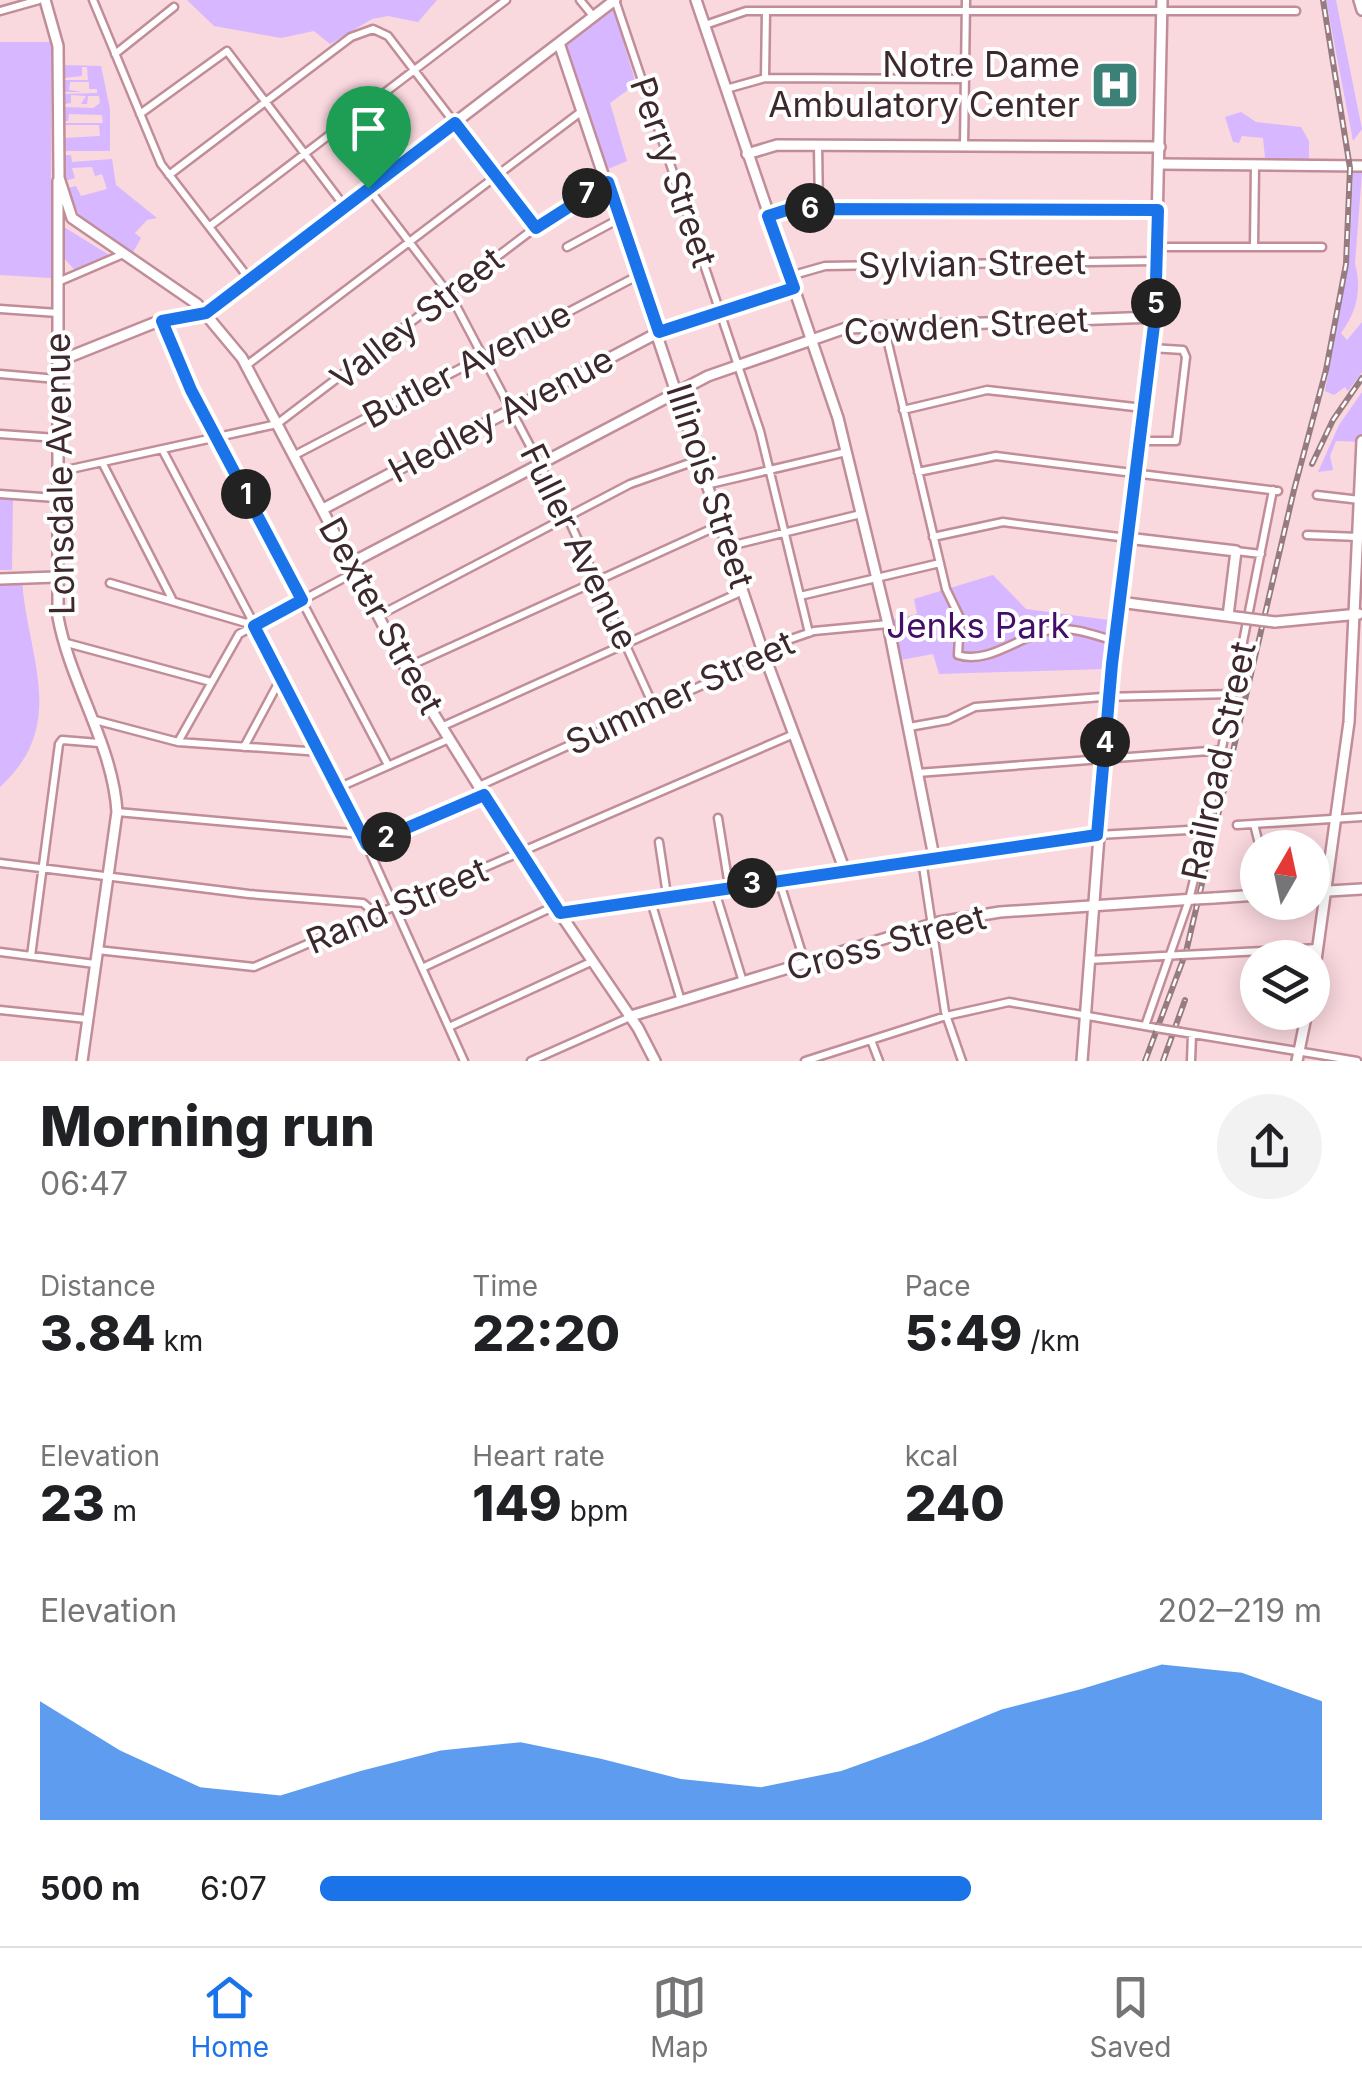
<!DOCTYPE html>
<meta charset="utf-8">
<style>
:root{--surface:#fff;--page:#f2f2f2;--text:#202124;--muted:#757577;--line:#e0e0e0;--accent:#1a73e8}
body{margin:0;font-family:Inter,sans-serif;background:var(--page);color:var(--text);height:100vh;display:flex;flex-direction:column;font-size:38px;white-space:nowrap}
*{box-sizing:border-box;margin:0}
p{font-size:32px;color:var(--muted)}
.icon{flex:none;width:55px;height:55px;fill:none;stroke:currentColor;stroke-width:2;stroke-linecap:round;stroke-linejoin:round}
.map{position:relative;height:1061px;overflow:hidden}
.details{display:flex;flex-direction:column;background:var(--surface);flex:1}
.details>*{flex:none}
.needle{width:65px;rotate:9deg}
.buttons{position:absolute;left:1240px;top:830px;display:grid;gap:20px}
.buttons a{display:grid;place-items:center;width:90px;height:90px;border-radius:50%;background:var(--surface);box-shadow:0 5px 25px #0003;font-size:50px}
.pin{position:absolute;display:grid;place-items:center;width:85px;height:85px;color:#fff;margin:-102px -42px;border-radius:50% 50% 50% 0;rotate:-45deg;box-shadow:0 0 10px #0007}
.pin .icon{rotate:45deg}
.km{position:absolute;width:50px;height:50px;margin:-25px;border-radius:50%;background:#222;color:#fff;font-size:28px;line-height:50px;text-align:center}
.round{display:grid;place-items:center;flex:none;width:105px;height:105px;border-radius:52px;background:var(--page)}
.headline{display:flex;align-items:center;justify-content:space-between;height:170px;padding:0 40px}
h1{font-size:55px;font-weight:800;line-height:75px}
.metrics{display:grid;grid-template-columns:repeat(3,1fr);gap:15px;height:170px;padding:10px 40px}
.metrics div{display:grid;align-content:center}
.metrics b{font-size:50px;font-weight:800}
.metrics small{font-size:28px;font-weight:400}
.metrics p{font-size:28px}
.chart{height:280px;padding:20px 40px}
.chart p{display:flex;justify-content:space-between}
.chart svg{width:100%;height:180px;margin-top:10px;fill:var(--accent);opacity:.7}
ul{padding:0 40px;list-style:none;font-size:32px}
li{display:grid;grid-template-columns:160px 120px 1fr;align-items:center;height:75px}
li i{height:25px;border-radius:12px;background:var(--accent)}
.tabs{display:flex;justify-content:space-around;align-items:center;height:140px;border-top:2px solid var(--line);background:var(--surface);font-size:28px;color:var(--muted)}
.tabs a{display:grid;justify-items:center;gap:5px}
.tabs .current{color:var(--accent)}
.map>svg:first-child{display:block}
</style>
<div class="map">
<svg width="1362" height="1061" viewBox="0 0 1362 1061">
<rect width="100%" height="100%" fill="#f9d8de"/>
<path fill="#d7b7ff" d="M187 0H437L418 22 388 16 372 19 330 44 314 31 281 38 214 26Z
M1326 0H1336L1362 129 1353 141Z
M613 7 636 84 610 103 627 161 608 169 565 44Z
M0 42H51V278L0 275Z
M64 65 101 66 110 109V151H64V138L100 136 99 125H65V133L64 123H103L102 115 69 114 68 121H63L64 107 93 108 100 103 99 96H88L87 104H81L86 96 71 95V103L64 104V94L97 93V89H89V82H70L69 90 82 92H64V80H88L87 67H82V76L64 78Z
M1241 112 1256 122 1301 127 1309 141V167H1266L1263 138 1242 136 1239 143 1233 142 1225 117Z
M64 155H71L72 162 112 159 116 185 157 218 147 220 135 233 141 238 131 256 83 224 68 188 76 186 81 196 107 189 102 174 95 176 92 167 72 168 75 178 65 181Z
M1353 170 1362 172 1355 264C1362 289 1357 312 1341 333L1347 340 1362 322V372L1348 391 1345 387 1334 395 1325 391 1350 251Z
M64 227 114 258 78 274 64 258Z
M1362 392V442L1336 441 1330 456 1333 470 1318 472 1339 425Z
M0 495 13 497 12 570H0Z
M993 575 1026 609 1109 620 1104 669 939 674 933 654 901 660 892 620 917 614 914 599Z
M22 578C26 655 70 723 0 787V579Z"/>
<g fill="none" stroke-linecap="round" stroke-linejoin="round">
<g stroke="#c08d98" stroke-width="11">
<path id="street" d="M93 0 161 164 250 280
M580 0 594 17
M615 0 760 431 809 633
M0 11 39 0
M705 25 746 11H1296
M115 54 174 7
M765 78 766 11
M726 89 765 78 965 79
M140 114 227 51 345 207
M818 145 819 209
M964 146 966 0
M169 175 351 37 373 29 388 36 535 228
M369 189 452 298 567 516 654 707
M770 216 799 208 1158 209
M210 226 506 0
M1254 246 1255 165
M567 247 619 219
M1157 247H1322
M790 276 825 266 1157 261
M58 282 121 255
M0 309 58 313
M162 321 191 390 388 765
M884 326 946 589 960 618 958 655C989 665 1020 635 1051 630 1072 626 1094 635 1115 641
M247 365 582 111
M0 374 57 379
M903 410 987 390 1143 408
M0 434 57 438
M1139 441H1176L1186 357 1183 350 1151 348
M163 451 344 795 464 1061
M295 455 639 275
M103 464 172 599
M57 472 277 424 561 208 607 183
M918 472 996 456 1278 491
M710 484 846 452
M0 494 56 498
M1317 495 1360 500
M1307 535 1359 537
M933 537 1003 522 1127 538
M730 546 861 514
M1236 551 1261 554
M110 583 253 625
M800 596 940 563
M378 616 630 484 701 459
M63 642 211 682
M405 668 722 524
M91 719 178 742 321 752
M441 727 743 591
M909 727 948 720 975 707 1102 697 1233 694
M178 742 239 634 355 572
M244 747 281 678
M917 773 1222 750
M479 786 707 683 762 649 814 631 888 624
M340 787 449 739
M117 812 362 834
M718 818 729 886
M1254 824 1260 848
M1237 825 1362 817
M1098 835 1206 829
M659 842 667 895
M367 845 484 795
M922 860 945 1012 962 1061
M0 863 249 894 363 903 376 914
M779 880 805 963
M714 888 743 982
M650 898 681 1001
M97 950 254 967 794 734
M0 952 95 964
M1203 954 1318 948
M31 956 59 744 62 740 99 743
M1089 960 1181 955
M422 968 555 906
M0 1010 87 1019
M1145 1026 1189 900 1206 829 1273 490
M449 1027 593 961
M1181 1032 1357 1061
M871 1040 879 1061
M531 1061 630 1017
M805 1061 946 1016 1009 1002 1156 1028
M1191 1061 1192 1034"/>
</g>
<g stroke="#c08d98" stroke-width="14">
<path id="secondary" d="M696 0 838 418 888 624 934 857
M1359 0 1362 10
M559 43 762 649 845 871
M747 154 777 145 1160 147
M1159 164 1362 166
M59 361 154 323 206 313 615 0
M323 509 663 330 794 288
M1127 538 1236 551 1228 616
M351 563 708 376 846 328 1155 317
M0 579 56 577
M1119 602 1243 618
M1275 622 1359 614
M1312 892 1362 889
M1214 898 1258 895
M560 913 1097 835
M1312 989 1349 722 1362 441
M631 1016 939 922 1000 912 1195 899
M1297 1061 1307 1012"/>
</g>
<g stroke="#c08d98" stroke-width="14">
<path id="primary" d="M45 0 58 46 59 178 72 218 197 304 242 358 410 676 536 878 638 1028 655 1061
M58 181V617C70 683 113 745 117 812L82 1061
M1082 1061 1112 664 1155 317 1162 0"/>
</g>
<use href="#street" stroke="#fff" stroke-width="6"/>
<use href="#secondary" stroke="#fff" stroke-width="9"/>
<use href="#primary" stroke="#fff" stroke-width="9"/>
<g stroke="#967b80" stroke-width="6">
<path id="rail" d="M1312 464 1333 420 1362 378
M1145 1061 1186 952 1294 490 1326 370 1346 264 1350 168 1323 0
M1163 1061 1185 1000"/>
</g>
<use href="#rail" stroke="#fff" stroke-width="2.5" stroke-dasharray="8" stroke-linecap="butt"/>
<g stroke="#c08d98" stroke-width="11" stroke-linecap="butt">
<path id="street-bridge" d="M1181 955 1203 954
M1156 1028 1181 1032"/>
</g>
<g stroke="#c08d98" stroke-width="14" stroke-linecap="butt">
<path id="secondary-bridge" d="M1243 618 1275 622
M1195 899 1214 898"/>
</g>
<use href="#street-bridge" stroke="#fff" stroke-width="6"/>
<use href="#secondary-bridge" stroke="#fff" stroke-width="9"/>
</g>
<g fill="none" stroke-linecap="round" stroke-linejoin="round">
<g stroke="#fff" stroke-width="20">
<path id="route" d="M455 123 536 228 608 182 659 332 794 288 768 216 790 209 1158 210 1155 317 1112 664 1097 835 560 913 484 795 367 845 254 626 302 600 191 390 162 321 206 313Z"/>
</g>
<use href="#route" stroke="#1a73e8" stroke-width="12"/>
</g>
<defs>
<g id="hospital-square" transform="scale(2.5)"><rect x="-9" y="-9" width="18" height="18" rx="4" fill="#3b8178" stroke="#fff"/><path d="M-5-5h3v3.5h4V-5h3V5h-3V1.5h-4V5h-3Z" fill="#fff"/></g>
</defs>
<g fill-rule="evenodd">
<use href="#hospital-square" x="1115" y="85"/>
</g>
<g text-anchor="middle" stroke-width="8" stroke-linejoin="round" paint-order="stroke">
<g font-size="35" fill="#3d292d" stroke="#fff" text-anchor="end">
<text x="1080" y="77">Notre Dame<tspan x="1080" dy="40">Ambulatory Center</tspan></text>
</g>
<g font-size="35" fill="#3d292d" stroke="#fff">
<text transform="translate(673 172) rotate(71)" y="12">Perry Street</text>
<text transform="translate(972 264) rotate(-1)" y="12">Sylvian Street</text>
<text transform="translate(417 319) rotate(-38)" y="12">Valley Street</text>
<text transform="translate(966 326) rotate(-3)" y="12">Cowden Street</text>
<text transform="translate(467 365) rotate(-28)" y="12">Butler Avenue</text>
<text transform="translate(501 415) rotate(-28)" y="12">Hedley Avenue</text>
<text transform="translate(60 474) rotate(-91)" y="12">Lonsdale Avenue</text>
<text transform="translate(710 486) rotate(72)" y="12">Illinois Street</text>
<text transform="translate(579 547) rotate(64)" y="12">Fuller Avenue</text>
<text transform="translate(381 616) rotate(61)" y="12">Dexter Street</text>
<text transform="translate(680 693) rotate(-25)" y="12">Summer Street</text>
<text transform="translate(1219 761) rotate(-78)" y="12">Railroad Street</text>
<text transform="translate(397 906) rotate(-23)" y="12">Rand Street</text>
<text transform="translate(886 943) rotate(-15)" y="12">Cross Street</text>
</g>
<g font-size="35" fill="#410e68" stroke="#fff">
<text x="978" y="638">Jenks Park</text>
</g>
</g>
</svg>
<div class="buttons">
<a><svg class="needle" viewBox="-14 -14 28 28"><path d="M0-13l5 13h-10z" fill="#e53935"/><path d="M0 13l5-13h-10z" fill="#757577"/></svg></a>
<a><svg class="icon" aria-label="layers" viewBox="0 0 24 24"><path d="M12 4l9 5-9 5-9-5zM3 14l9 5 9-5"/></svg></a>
</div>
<div class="pin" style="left:368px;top:188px;background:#1e9e55"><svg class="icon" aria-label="arrive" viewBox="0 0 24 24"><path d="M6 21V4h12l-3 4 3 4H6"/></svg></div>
<b class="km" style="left:246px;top:494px">1</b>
<b class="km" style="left:386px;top:837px">2</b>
<b class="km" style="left:752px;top:883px">3</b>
<b class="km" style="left:1105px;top:742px">4</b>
<b class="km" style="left:1156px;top:303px">5</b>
<b class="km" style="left:810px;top:208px">6</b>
<b class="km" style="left:587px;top:193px">7</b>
</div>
<section class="details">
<div class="headline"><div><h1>Morning run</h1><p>06:47</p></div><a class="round"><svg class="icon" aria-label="share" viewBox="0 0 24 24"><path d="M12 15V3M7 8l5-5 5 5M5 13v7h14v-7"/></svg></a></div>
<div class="metrics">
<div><p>Distance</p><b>3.84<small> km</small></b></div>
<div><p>Time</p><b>22:20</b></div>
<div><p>Pace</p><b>5:49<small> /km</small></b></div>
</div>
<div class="metrics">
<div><p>Elevation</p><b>23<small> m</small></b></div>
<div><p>Heart rate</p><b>149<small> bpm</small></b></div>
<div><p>kcal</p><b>240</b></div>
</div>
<div class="chart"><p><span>Elevation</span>202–219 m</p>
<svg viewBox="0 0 160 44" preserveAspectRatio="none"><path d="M0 44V15L10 27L20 36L30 38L40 32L50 27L60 25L70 29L80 34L90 36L100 32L110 25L120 17L130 12L140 6L150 8L160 15V44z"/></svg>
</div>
<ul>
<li><b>500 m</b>6:07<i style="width:65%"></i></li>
</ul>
</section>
<nav class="tabs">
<a class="current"><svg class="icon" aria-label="home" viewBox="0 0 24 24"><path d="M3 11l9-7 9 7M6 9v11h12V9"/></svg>Home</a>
<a><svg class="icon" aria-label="map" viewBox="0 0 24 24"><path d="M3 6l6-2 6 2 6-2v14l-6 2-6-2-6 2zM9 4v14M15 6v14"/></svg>Map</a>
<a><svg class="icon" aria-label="saved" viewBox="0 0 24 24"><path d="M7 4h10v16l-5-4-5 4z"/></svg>Saved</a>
</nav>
